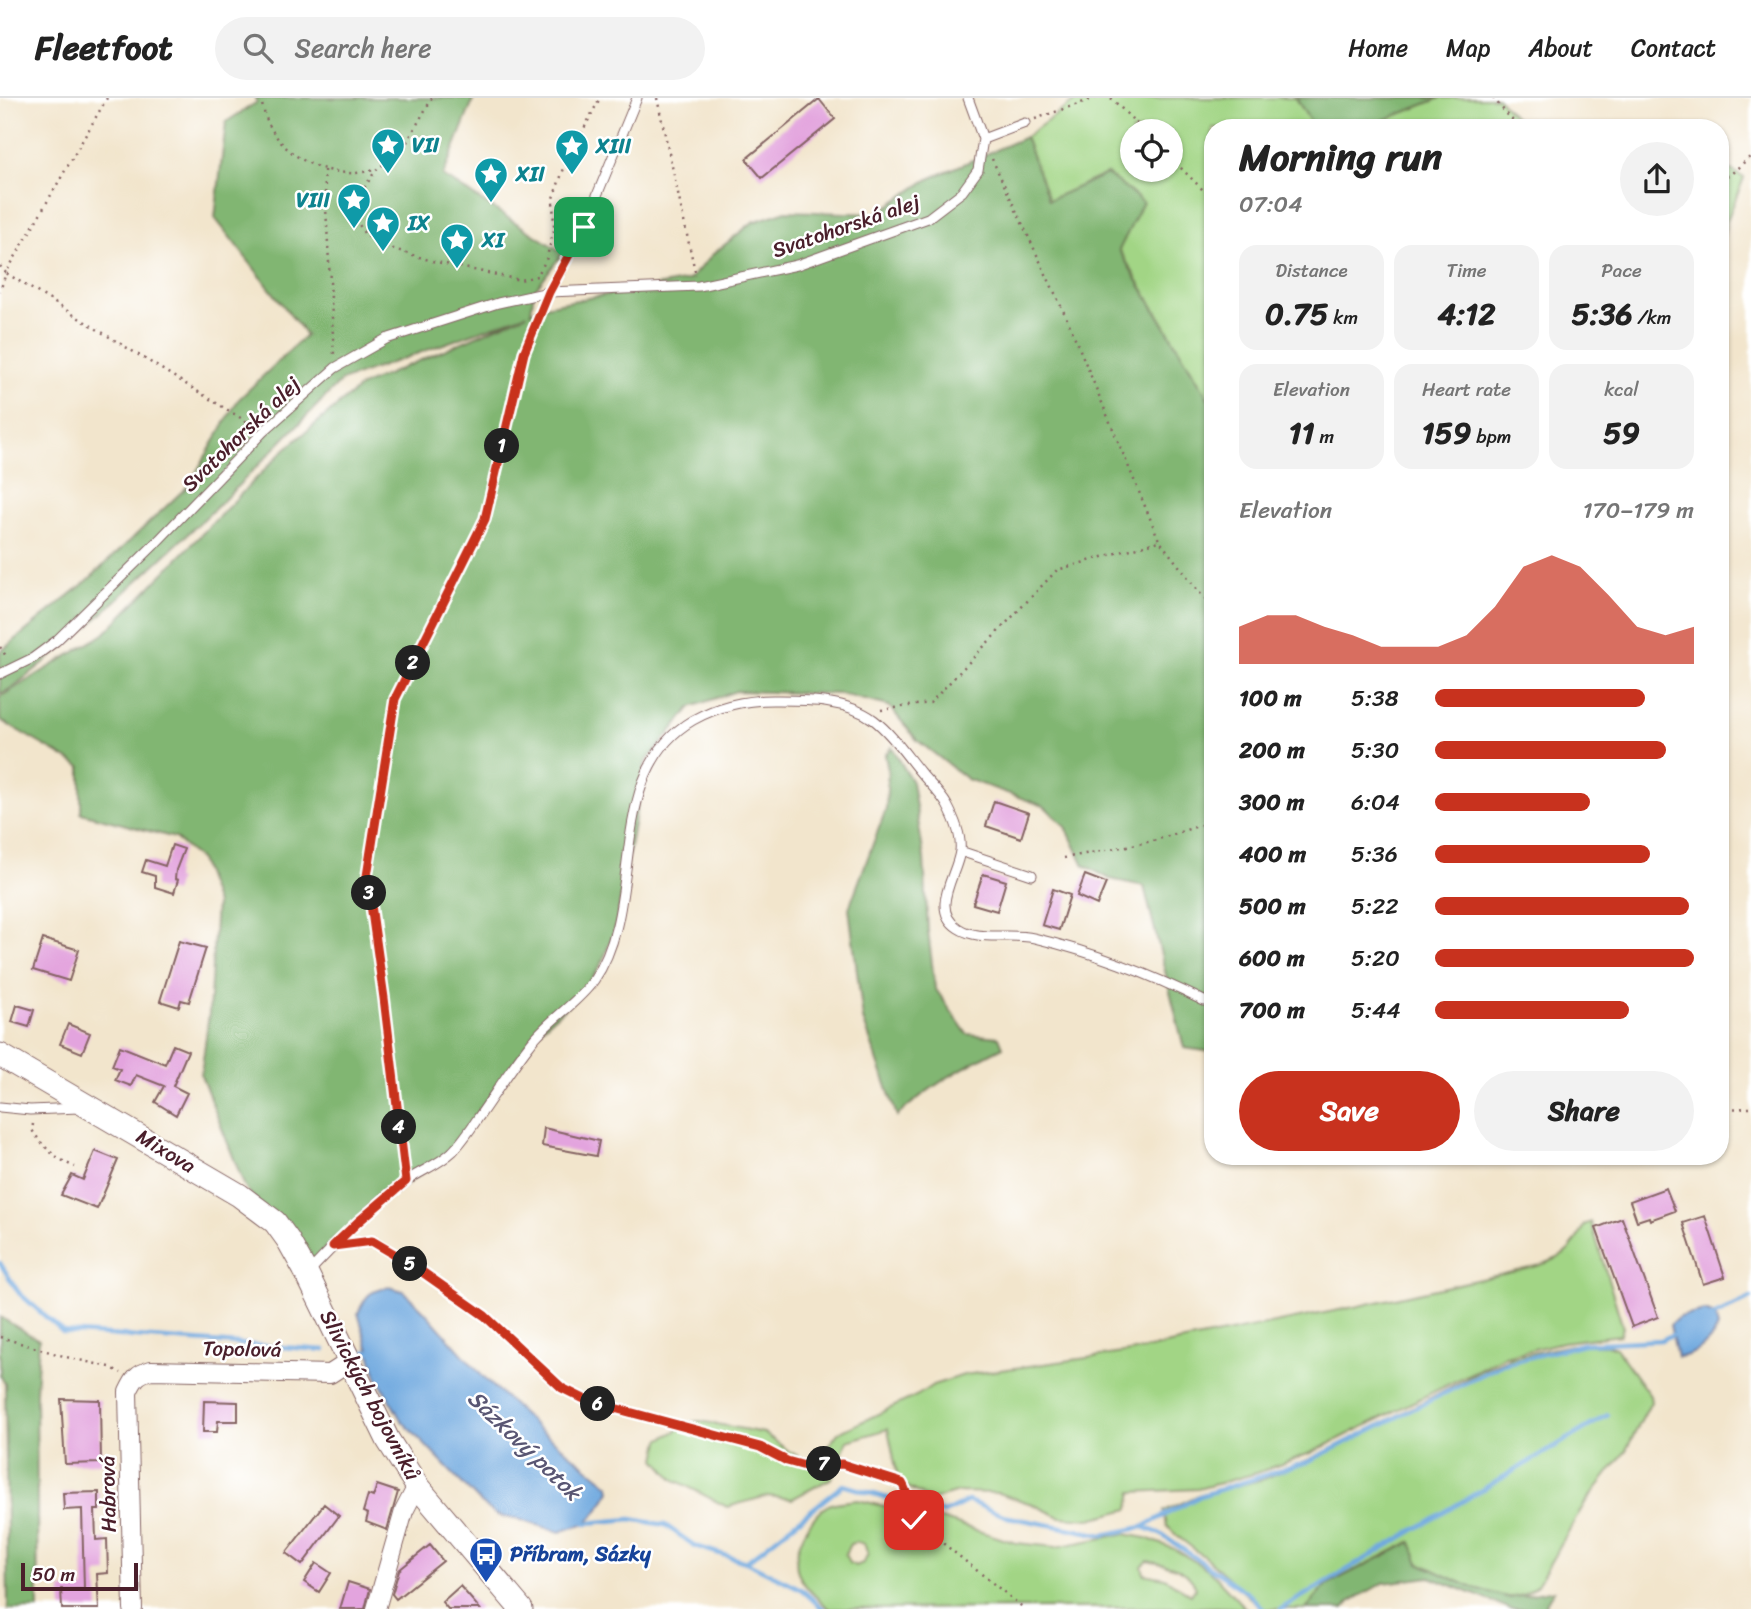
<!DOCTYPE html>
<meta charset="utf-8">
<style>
:root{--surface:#fff;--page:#f2f2f2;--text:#222;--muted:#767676;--line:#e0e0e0;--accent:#c8321e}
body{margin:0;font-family:Sriracha,sans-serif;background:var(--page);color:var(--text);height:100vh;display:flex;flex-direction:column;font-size:26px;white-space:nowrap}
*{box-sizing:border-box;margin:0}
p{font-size:23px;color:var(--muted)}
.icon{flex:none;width:38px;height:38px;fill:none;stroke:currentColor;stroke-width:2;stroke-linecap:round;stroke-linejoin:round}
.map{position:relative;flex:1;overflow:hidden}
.drawer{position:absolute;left:1204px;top:21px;width:525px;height:1046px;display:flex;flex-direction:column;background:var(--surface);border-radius:28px;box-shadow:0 2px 5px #0004}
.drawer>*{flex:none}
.fabs{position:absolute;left:1120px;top:21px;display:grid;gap:14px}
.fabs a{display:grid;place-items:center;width:63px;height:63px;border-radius:50%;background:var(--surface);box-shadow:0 2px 5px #0004;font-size:35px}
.scale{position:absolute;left:21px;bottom:18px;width:117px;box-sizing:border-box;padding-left:7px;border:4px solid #4a1f2b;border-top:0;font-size:19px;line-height:24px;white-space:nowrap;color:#4a1f2b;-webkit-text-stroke:5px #fff;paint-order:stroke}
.pin{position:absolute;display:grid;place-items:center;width:60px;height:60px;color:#fff;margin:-30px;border-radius:14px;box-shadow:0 4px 10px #0006}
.km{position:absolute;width:35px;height:35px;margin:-18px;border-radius:50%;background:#222;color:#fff;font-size:19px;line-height:35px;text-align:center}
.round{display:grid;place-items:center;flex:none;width:74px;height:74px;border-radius:37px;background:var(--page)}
.head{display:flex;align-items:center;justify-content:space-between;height:119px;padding:0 35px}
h1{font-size:38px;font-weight:800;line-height:52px}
.stats{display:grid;grid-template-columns:repeat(3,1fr);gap:10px;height:119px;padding:7px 35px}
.stats div{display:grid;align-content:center;border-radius:18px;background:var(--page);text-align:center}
.stats b{font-size:30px;font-weight:800}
.stats small{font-size:19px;font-weight:400}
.stats p{font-size:19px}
.chart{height:196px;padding:14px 35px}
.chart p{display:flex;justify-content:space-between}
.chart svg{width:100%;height:126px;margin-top:7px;fill:var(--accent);opacity:.7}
.cta{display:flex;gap:14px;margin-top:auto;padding:14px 35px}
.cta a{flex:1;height:80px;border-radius:42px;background:var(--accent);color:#fff;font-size:28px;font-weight:800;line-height:80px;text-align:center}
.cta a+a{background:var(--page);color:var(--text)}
ul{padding:0 35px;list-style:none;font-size:23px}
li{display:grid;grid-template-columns:112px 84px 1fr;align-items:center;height:52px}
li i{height:18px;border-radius:9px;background:var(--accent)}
header{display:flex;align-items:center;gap:42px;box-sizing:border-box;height:98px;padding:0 35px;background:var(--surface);border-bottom:2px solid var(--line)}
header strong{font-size:33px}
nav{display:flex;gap:38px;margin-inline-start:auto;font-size:24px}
.search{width:490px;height:63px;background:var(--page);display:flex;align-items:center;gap:18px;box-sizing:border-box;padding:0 24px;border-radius:38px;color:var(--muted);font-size:26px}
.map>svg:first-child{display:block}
</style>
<header>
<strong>Fleetfoot</strong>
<div class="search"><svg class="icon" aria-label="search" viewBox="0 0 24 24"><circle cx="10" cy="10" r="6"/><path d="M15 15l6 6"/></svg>Search here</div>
<nav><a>Home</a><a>Map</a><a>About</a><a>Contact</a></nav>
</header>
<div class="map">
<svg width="1751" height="1511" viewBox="0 0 1751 1511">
<rect width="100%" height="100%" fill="#fff"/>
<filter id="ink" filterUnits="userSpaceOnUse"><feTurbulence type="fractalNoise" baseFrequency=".0143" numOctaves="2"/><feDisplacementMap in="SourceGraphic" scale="14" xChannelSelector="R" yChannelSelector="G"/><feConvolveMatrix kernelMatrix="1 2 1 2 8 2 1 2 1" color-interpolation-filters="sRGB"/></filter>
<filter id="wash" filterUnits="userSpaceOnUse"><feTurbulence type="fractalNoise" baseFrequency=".00686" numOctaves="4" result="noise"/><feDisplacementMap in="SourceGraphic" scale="28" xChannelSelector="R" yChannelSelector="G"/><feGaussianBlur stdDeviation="1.57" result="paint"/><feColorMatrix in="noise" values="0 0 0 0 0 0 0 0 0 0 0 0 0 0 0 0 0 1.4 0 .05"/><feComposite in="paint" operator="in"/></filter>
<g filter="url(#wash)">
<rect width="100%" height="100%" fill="#f2e5cc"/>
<path fill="#a2d585" stroke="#767a58" stroke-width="2" fill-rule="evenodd" d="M1079 0H1296L1314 30H1213V308L1119 151 1107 76 1049 102 1025 39ZM1132 33H1171V72H1132Z
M1440 0H1498L1525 30H1364Z
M1720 72H1731L1744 80 1726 125 1720 157Z
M1591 1124 1623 1230 1620 1237 1563 1244 1505 1258 1313 1354 1257 1375 1198 1391 1132 1394 1129 1411 1090 1421 1060 1419 1032 1406 998 1395 958 1394 932 1402 899 1385 888 1331 847 1343 832 1380 792 1401 767 1398 727 1409 673 1381 656 1361 660 1342 692 1324 700 1323 764 1335 790 1354 814 1367 838 1335 918 1297 933 1287 964 1277 1130 1254 1359 1208 1530 1170C1561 1161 1571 1157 1584 1127Z
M1571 1247H1607L1616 1250 1650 1298 1651 1304 1625 1354 1585 1405 1537 1487C1530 1493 1522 1499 1513 1499 1488 1501 1442 1475 1419 1465L1410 1444 1326 1487 1306 1511H1265L1250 1500 1211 1464 1177 1438 1167 1428 1164 1413 1199 1397 1264 1381 1340 1348 1482 1272 1512 1259Z
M858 1402 944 1422 1016 1445 1056 1449 1124 1436 1146 1440 1174 1451 1209 1472 1246 1511 1222 1509 829 1511C818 1500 803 1489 798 1474 790 1453 812 1413 831 1406 840 1403 850 1403 858 1402ZM857 1444 864 1446 868 1456 863 1465 856 1468 849 1465 845 1456 850 1446ZM1148 1463C1169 1468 1185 1468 1196 1489L1191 1497 1165 1480 1144 1476 1142 1468Z"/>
<path fill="#81b672" stroke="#666a4e" stroke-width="2" d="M256 0H474L443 78 563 155 534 193 531 214 544 208 689 182 712 157 753 124 786 113 876 116 927 82 1025 39 1049 102 1107 76 1143 104 1119 152 1213 308V954L1184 950 1144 788 1110 781 1084 767 1066 729 1044 708 967 681 917 642 889 608 840 596 736 593 691 609 645 665 615 831 602 865 583 894 534 937 452 1053 342 1133 307 1168 245 1089 201 977 209 915 216 806 200 762 175 740 81 715V669L0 622V599L104 536 282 354 361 288 527 216 341 283 220 406 80 536 12 590 0 596V554L87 483 189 387 238 302 306 237 215 120 226 24 257 4Z
M1296 0H1440L1364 30H1314Z
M892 649 912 684 924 760 928 833 935 890 967 936 999 939 1003 949C963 969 931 987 897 1018L863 921 849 810 886 711 888 672 885 657Z
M0 1219 39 1242 36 1294 38 1511H8L5 1286 0 1277Z
M1411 1444 1419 1465 1468 1488 1510 1500 1554 1492 1543 1511H1511L1430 1479 1383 1485 1350 1504 1344 1511H1306L1326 1487Z"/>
<path fill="#6fa9df" stroke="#5c6485" stroke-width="2" d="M389 1189 403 1193 424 1213 483 1279 538 1330 609 1387 610 1393 597 1414 586 1425 560 1434 518 1421 496 1417 479 1403 401 1322 377 1279 358 1215C367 1196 368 1194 389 1189Z
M1705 1213 1715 1217 1718 1229C1710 1245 1696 1258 1677 1259L1670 1227 1679 1219Z"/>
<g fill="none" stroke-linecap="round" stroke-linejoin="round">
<path stroke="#6fa9df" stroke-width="4.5" d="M0 1165 19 1195 63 1234 325 1252
M1711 1219 1751 1200
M362 1254H373
M917 1408 944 1415 968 1403 1008 1419 1103 1437 1143 1429 1200 1398 1307 1364 1503 1266 1583 1246 1661 1242 1674 1236
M583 1423 586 1425 631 1421 665 1427 695 1448 746 1464 801 1491 823 1511
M1143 1429 1159 1435 1249 1496 1263 1511
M746 1464 843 1387 901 1404
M1281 1511 1608 1317"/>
</g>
<g id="blocks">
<path fill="#e3a4de" d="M819 1 835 21 762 80 746 61Z
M994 703 1029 715 1021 740 986 728Z
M172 747 184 751 176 772 175 781 178 782 174 795 155 789V778L142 774 146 762 165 768Z
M983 776 1006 783 997 813 973 806Z
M1085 777 1106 785 1097 807 1077 798Z
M1053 791 1070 797 1059 832 1042 827Z
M43 841 79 852 69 883 33 872Z
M179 843 206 850 189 904 181 902 179 909 160 903Z
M17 907 34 912 29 929 12 924Z
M68 926 90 935 82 955 60 946Z
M173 947 188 953 173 988 187 995 176 1017 155 1004 164 988 136 977 131 988 115 982 120 971 112 968 120 948 165 966Z
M544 1030 599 1043 596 1058 542 1048Z
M95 1053 118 1062 97 1111 61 1097 72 1077 83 1082Z
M1666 1090 1675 1113 1650 1122 1649 1119 1637 1123 1630 1103Z
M1705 1118 1725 1179 1703 1186 1683 1125Z
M1622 1120 1658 1219 1632 1229 1596 1130Z
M61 1301 100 1302 101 1365 65 1366Z
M204 1303 238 1304V1323H218L217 1334H203Z
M377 1387 398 1394 387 1432 366 1424 368 1416 363 1414 368 1397 373 1399Z
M99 1394V1412H95L96 1442 107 1441 108 1475 97 1476 99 1511H62L61 1491H84L82 1411 64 1412 63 1395Z
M324 1406 339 1418 302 1467 286 1455Z
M430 1447 443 1463 396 1501 392 1496 399 1472Z
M316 1465 331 1475 319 1494 304 1484Z
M348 1484 370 1491 365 1511H340Z
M460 1488 480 1511H448L442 1504Z"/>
</g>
</g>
<g filter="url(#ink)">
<use href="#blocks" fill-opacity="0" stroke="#856463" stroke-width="2"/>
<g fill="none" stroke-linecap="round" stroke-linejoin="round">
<g stroke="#856463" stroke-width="11">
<path id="service" d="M983 41 1025 25
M549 194 584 129 637 0
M0 576 33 560 56 543 154 447 263 334 335 270 386 241 498 205 549 194 699 188 797 167 928 120 962 94 978 72 983 41 968 0
M960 753 1032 777
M0 1009 30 1012 79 1010
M308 1175C339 1143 369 1109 405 1084 420 1073 438 1067 452 1054 462 1044 470 1032 478 1020 495 996 511 970 530 946 548 922 576 907 594 882 647 807 603 674 693 622 718 608 744 602 773 602 806 602 846 601 874 622 892 636 906 657 920 674 929 685 940 695 947 707 954 720 962 737 960 753 957 777 929 811 958 830 979 844 1010 834 1034 840 1093 854 1150 876 1204 903"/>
</g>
<g stroke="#856463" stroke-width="20">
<path id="minor" d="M133 1511 128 1294C134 1281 137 1276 151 1272L330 1276 350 1263
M376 1511 404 1413 417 1388"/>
</g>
<g stroke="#856463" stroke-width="25">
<path id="tertiary" d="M0 957 239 1097 275 1124 288 1142 307 1176 388 1342 417 1388 521 1511"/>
</g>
<path stroke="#856463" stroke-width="2.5" stroke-dasharray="2 5" stroke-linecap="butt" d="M107 0 6 175 252 327
M261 0C267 45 305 73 349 75 357 76 367 73 376 72
M432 0 403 51 376 72 364 90 357 105 356 121 365 137 384 148 432 163 520 182 537 178 546 162 554 132 553 100 566 65 600 0
M657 0 696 178
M1111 0 1144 33
M1493 0 1519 30
M1035 21 1095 0
M1171 60 1213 102
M992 61 1068 223 1159 442 1213 512
M324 72 334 257
M1720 81 1731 76 1751 58
M0 168 6 175 0 193
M0 549 6 558
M881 612 930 605 1057 472 1159 443
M1064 760 1153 743 1213 723
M1720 1011 1751 1010
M33 1026 32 1032C43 1049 56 1061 75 1069
M404 1069 384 899 367 778 395 601 485 421 524 255 543 207
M353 1146 372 1143 411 1166 485 1218 562 1290 588 1303 760 1349 787 1363 805 1368 841 1366 902 1385C909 1397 909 1409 914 1422L1025 1511
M0 1239 70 1260 110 1269 121 1275"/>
<use href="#service" stroke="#fff" stroke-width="9"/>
<use href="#minor" stroke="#fff" stroke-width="18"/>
<use href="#tertiary" stroke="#fff" stroke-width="23"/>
</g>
</g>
<g fill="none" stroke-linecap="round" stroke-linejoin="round" filter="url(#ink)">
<g stroke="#fff" stroke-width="14">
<path id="route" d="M584 129 549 194 524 255 485 421 395 601 367 778 384 900 406 1083 358 1124 333 1148 372 1143 411 1166 485 1218 562 1290 588 1303 760 1349 787 1363 805 1368 842 1366 902 1385C909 1397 909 1409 914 1422"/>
</g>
<use href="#route" stroke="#c8321e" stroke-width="9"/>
</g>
<defs>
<g id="sight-pin" transform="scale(1.75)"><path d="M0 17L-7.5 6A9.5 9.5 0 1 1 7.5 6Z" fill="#0f9aa8" stroke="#fff"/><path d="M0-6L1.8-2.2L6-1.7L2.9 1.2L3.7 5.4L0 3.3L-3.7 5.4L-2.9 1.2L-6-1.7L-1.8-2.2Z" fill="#fff"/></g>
<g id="bus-pin" transform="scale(1.75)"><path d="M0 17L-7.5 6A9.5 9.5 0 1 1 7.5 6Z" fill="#1a4fb4" stroke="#fff"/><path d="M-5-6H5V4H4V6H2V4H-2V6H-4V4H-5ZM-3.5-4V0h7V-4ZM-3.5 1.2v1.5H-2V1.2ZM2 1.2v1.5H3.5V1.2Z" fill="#fff"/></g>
</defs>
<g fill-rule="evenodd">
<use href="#sight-pin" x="388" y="47"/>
<use href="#sight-pin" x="572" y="48"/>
<use href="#sight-pin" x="491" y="76"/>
<use href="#sight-pin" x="354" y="102"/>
<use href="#sight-pin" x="383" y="125"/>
<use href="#sight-pin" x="457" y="142"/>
<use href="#bus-pin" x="486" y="1456"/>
</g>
<g text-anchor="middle" stroke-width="5" stroke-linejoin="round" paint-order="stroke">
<g font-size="21" font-weight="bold" fill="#0d838f" stroke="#fff" text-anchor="start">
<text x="412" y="54">VII</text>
<text x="596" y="55">XIII</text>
<text x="516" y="83">XII</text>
<text x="330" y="109" text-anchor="end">VIII</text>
<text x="408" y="132">IX</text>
<text x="482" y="149">XI</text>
</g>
<g font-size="21" fill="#4a1f2b" stroke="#fff">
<text transform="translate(846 128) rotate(-19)" y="7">Svatohorská alej</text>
<text transform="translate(241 336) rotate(-44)" y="7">Svatohorská alej</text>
<text transform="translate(166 1053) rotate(31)" y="7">Mixova</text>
<text transform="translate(242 1251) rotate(1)" y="7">Topolová</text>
<text transform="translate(370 1297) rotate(62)" y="7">Slivických bojovníků</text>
<text transform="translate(108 1396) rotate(-91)" y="7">Habrová</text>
</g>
<g font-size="21" font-weight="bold" fill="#164399" stroke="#fff" text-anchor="start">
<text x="510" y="1463">Příbram, Sázky</text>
</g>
<g font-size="23" font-style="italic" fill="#595673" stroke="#fff">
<text transform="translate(525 1347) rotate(44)" y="8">Sázkový potok</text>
</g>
</g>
</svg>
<div class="fabs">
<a><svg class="icon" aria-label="locate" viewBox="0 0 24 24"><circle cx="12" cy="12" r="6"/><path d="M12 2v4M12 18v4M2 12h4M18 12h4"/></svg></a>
</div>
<div class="scale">50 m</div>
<div class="pin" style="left:584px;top:129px;background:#1e9e55"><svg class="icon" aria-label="arrive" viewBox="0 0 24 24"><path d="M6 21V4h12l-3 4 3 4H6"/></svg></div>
<div class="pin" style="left:914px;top:1422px;background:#d93025"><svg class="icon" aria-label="check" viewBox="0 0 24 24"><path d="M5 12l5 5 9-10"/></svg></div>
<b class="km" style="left:502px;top:348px">1</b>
<b class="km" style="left:413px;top:565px">2</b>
<b class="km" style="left:369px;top:795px">3</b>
<b class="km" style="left:399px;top:1029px">4</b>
<b class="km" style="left:410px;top:1166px">5</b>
<b class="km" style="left:598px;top:1306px">6</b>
<b class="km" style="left:824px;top:1366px">7</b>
<section class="drawer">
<div class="head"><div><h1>Morning run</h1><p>07:04</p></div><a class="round"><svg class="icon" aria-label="share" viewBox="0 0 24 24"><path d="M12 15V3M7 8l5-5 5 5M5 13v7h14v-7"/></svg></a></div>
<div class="stats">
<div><p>Distance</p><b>0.75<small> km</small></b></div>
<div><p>Time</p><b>4:12</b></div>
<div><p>Pace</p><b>5:36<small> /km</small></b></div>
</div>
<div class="stats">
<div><p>Elevation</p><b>11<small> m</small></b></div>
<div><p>Heart rate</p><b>159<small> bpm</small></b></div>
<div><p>kcal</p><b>59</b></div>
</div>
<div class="chart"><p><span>Elevation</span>170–179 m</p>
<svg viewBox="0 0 160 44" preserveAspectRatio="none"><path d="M0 44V31L10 27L20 27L30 31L40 34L50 38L60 38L70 38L80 34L90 24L100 10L110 6L120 10L130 20L140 31L150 34L160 31V44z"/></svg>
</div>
<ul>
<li><b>100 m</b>5:38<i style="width:81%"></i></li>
<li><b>200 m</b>5:30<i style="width:89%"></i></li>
<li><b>300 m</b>6:04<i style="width:60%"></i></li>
<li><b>400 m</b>5:36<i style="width:83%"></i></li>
<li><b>500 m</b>5:22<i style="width:98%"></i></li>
<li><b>600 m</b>5:20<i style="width:100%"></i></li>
<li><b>700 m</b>5:44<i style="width:75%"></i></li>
</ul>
<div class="cta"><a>Save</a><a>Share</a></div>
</section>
</div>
